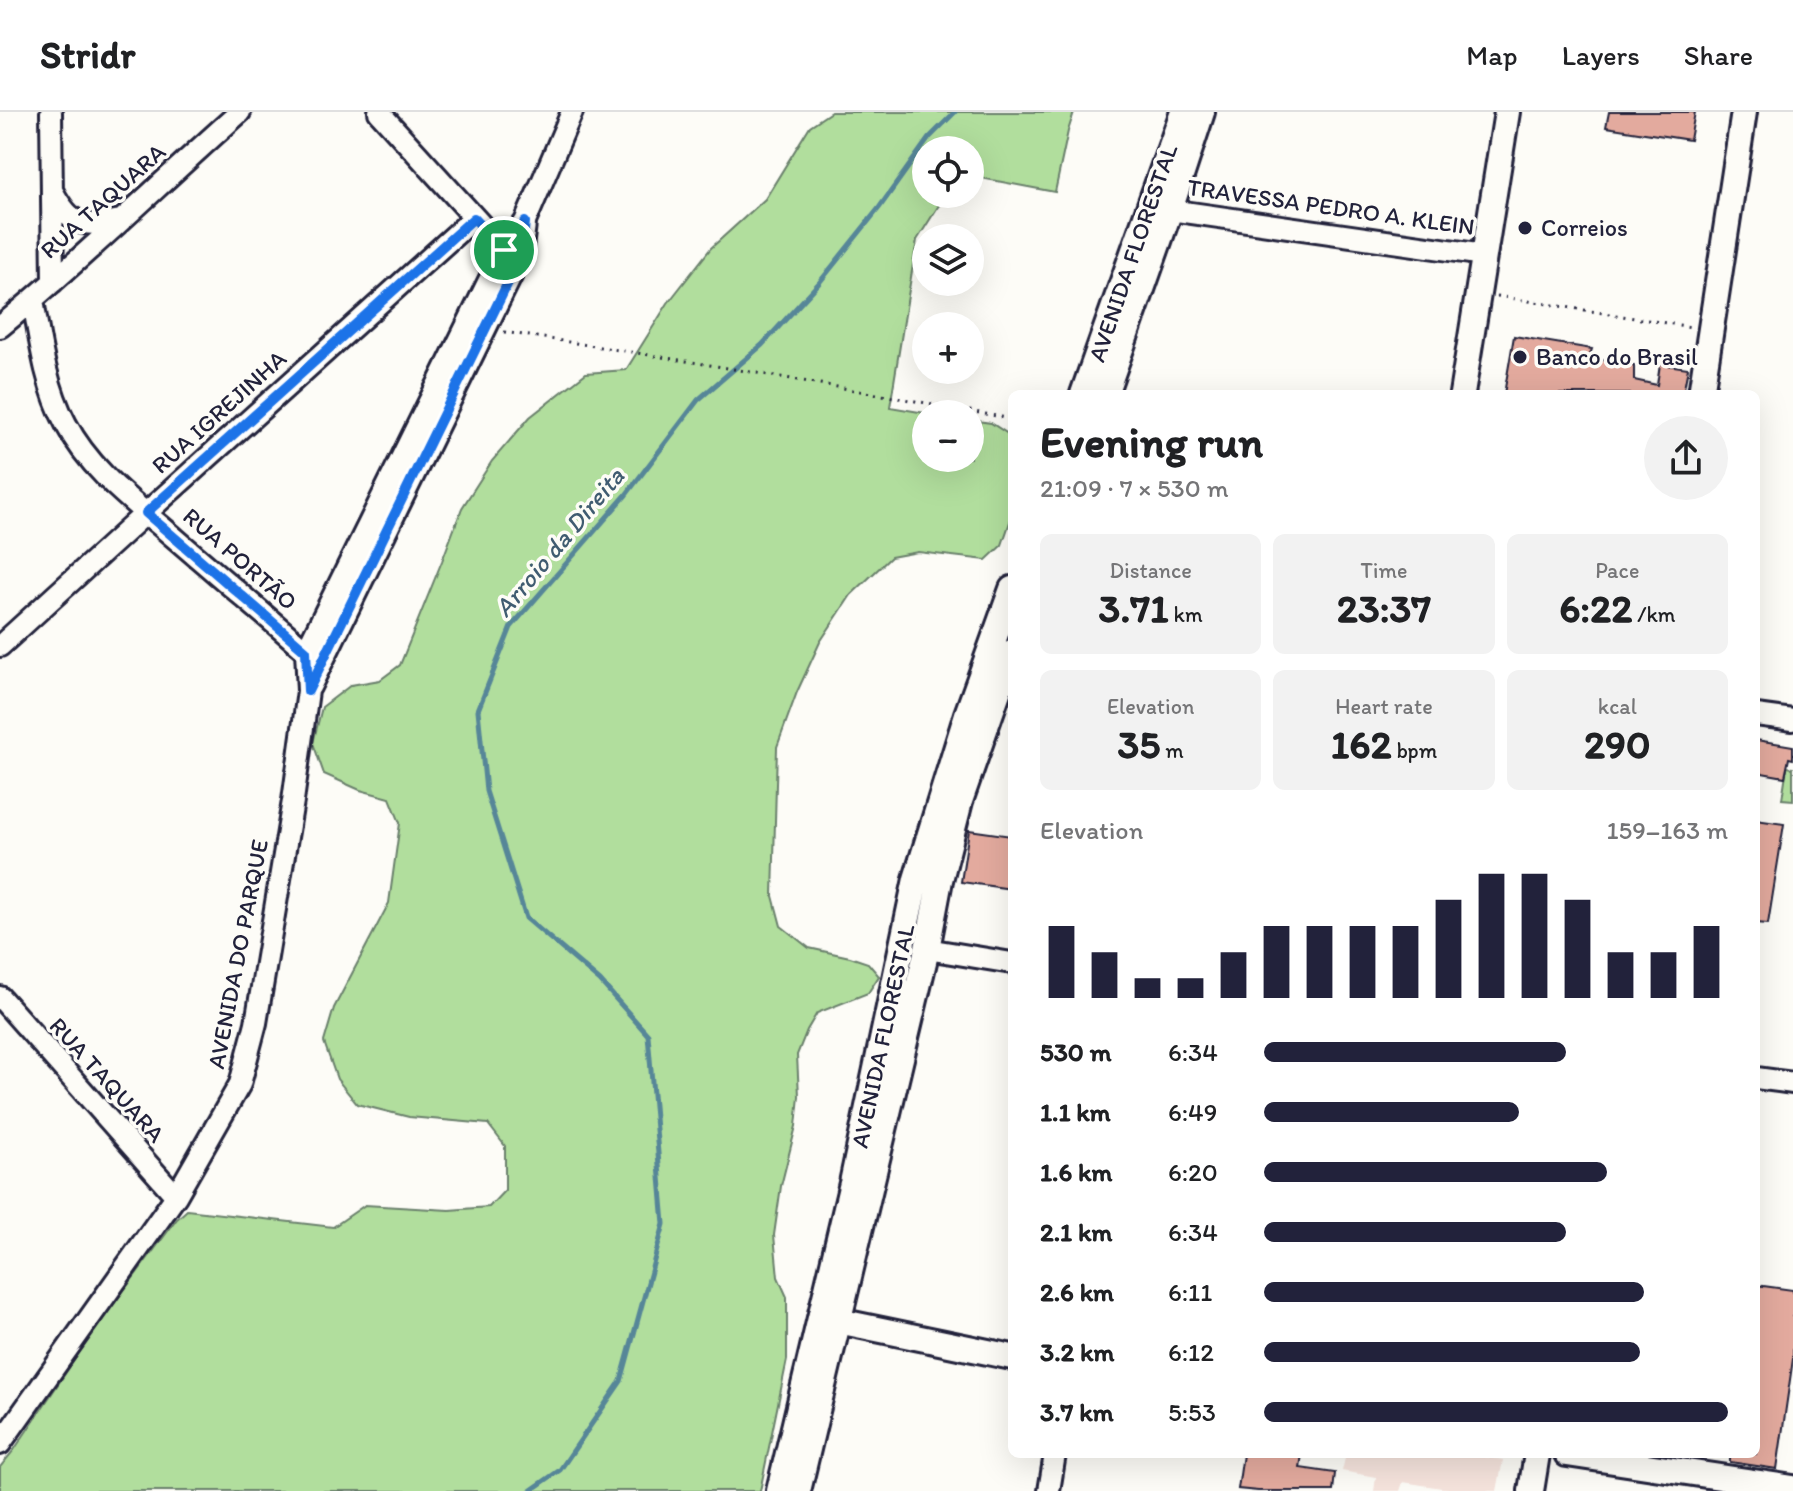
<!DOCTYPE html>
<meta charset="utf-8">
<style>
:root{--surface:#fff;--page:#f2f2f2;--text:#202124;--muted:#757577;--line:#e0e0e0;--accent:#22223b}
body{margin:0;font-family:Itim,sans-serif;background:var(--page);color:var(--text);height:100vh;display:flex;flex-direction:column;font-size:30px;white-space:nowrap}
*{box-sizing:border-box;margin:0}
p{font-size:26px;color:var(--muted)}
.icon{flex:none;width:44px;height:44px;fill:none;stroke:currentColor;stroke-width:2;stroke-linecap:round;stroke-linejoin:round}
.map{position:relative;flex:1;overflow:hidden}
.details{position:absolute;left:1008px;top:278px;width:752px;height:1068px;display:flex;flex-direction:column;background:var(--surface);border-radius:12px;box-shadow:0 8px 32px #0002}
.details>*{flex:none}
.tools{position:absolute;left:912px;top:24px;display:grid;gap:16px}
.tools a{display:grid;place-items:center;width:72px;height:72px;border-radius:50%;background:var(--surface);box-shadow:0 8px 32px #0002;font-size:40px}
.pin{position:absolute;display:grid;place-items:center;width:68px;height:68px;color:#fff;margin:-34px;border:4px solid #fff;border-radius:50%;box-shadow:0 2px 8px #0007}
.round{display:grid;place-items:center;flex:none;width:84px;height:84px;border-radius:42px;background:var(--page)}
.headline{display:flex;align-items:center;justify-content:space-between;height:136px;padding:0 32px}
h1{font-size:44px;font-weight:700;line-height:60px}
.metrics{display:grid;grid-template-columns:repeat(3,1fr);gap:12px;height:136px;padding:8px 32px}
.metrics div{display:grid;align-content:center;border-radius:12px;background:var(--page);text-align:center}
.metrics b{font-size:40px;font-weight:700}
.metrics small{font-size:22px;font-weight:400}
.metrics p{font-size:22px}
.chart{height:224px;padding:16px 32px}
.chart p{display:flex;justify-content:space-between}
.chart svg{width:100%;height:144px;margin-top:8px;stroke:var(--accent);stroke-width:6}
ul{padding:0 32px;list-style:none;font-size:26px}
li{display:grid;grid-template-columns:128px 96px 1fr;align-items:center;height:60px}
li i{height:20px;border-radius:10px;background:var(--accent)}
header{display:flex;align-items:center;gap:48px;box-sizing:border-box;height:112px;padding:0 40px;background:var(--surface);border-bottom:2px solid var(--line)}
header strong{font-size:38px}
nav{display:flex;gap:44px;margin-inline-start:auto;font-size:28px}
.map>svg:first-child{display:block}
</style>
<header>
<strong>Stridr</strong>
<nav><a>Map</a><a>Layers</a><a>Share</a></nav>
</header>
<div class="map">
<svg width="1793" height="1379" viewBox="0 0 1793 1379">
<rect width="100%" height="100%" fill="#fdfcf7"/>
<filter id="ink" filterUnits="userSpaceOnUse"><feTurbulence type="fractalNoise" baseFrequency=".0125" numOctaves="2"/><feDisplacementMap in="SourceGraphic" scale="16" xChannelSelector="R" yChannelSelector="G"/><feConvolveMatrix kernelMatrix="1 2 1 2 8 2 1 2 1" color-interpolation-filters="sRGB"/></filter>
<g filter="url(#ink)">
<path fill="#f5e3dc" d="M1346 1342H1466L1503 1348 1497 1379H1461L1403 1370 1400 1379H1374L1376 1365 1342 1359Z"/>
<path fill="#b1de9d" stroke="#6a806c" stroke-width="2" d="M831 0H1074L1068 19 1055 80 970 64V38H926V82H946L917 128 890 295 931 302H926V346H970V308L991 311 1011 324 1012 404 1002 433 986 448 918 440 891 445 851 483 820 530 797 580 777 635 773 784 781 814 809 836 850 845 868 851 879 864 868 881 817 901 807 918 797 943 799 984 796 1014 781 1074 774 1123 778 1165 787 1185V1248L760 1379H0V1355L14 1338 93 1220 177 1107 187 1098 333 1115 365 1093 449 1098 489 1095 505 1078V1034L488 1012 409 1005 357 992 337 967 324 930 334 896 389 791 400 711 390 686 360 678 324 662 313 631 322 595 351 573 380 568 400 553 442 449 462 396 492 349 530 305 586 261 626 258 668 191 711 136 765 87 810 14Z
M1787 655 1793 656V688L1782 687Z"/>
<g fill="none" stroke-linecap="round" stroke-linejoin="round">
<path stroke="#568698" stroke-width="5" d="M530 1379 560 1358 621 1269 664 1112 648 923 600 869 526 806 486 679 478 598 511 515 626 383 698 288 762 233 819 171 879 96 929 26 955 0"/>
</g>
<path fill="#e3aa9e" stroke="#22223b" stroke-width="2" d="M1609 0H1695L1690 28 1606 15Z
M1514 224 1592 237 1589 246 1634 253V268L1657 273 1660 252 1688 256 1683 282H1504Z
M1756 628 1793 634V647L1789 646 1785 665 1756 660Z
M1756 708 1784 712 1768 812 1756 811Z
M969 718 1012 724V777L961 770Z
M1756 1173 1793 1178V1247L1777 1357 1730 1350V1342H1756Z
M1243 1342H1302L1300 1356 1335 1361 1333 1379H1258L1238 1377Z"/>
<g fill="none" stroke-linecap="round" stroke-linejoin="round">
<g stroke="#22223b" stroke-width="26">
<path id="minor" d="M51 0 53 170
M379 0 504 138
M53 80C72 116 84 115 121 108
M1170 98 1484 143
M33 188C40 230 46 275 66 312 91 360 136 392 176 427 219 464 263 501 306 539
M0 215C83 147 160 71 240 0
M0 534 146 401 474 106
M310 575 521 144 525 112
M1756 603 1793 608
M927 837 1012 851
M0 885 176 1084
M1756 966 1793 971
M0 1332 176 1084 240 972 256 911 293 689 308 579 306 539 504 138 525 110 572 0
M1049 1379 1055 1342"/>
</g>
<g stroke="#22223b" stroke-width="30">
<path id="major" d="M1083 282 1183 0
M1105 282 1170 98 1202 0
M1462 282 1507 0
M1701 282 1744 0
M838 1209 1012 1245
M1567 1342 1793 1376
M779 1379 852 1071 916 767 967 602 1012 477
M798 1379 927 837 940 768 960 689 1012 540
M1531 1379 1537 1342"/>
</g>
<path stroke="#22223b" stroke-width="3" stroke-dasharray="2 6" stroke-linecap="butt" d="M1497 184 1691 215
M504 220C674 246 843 275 1012 307"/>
<use href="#minor" stroke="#fdfcf7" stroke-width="20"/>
<use href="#major" stroke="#fdfcf7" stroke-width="24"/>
</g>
</g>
<g fill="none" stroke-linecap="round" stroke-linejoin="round" filter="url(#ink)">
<g stroke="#fff" stroke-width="16">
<path id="route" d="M474 106 504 138 525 110 521 144 308 579 306 539 146 401Z"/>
</g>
<use href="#route" stroke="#1a73e8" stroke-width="10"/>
</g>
<g fill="#22223b" stroke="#fdfcf7" stroke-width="3">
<circle cx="1525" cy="116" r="8"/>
<circle cx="1520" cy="245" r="8"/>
</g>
<g text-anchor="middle" stroke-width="7" stroke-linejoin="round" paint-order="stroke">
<g font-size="24" fill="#22223b" stroke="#fdfcf7">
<text transform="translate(103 89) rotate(-42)" y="8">RUA TAQUARA</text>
<text transform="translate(1331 95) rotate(8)" y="8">TRAVESSA PEDRO A. KLEIN</text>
<text transform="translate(1133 141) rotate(-71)" y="8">AVENIDA FLORESTAL</text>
<text transform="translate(219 300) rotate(-42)" y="8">RUA IGREJINHA</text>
<text transform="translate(240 447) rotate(41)" y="8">RUA PORTÃO</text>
<text transform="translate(238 842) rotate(-79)" y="8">AVENIDA DO PARQUE</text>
<text transform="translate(883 924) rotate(-78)" y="8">AVENIDA FLORESTAL</text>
<text transform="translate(107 968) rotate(48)" y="8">RUA TAQUARA</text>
</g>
<g font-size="24" fill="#22223b" stroke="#fdfcf7" text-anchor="start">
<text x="1541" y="124">Correios</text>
<text x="1536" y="253">Banco do Brasil</text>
</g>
<g font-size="26" font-style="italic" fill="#405c71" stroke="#fdfcf7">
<text transform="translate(559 430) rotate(-50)" y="9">Arroio da Direita</text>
</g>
</g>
</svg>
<div class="tools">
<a><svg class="icon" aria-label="locate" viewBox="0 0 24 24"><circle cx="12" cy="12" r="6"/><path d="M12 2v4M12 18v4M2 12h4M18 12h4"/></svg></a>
<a><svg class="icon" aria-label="layers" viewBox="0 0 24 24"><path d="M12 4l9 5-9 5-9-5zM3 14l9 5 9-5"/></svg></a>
<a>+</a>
<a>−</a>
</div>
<div class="pin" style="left:504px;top:138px;background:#1e9e55"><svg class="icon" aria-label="arrive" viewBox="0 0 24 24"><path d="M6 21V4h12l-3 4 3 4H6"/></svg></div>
<section class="details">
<div class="headline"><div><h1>Evening run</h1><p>21:09 · 7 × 530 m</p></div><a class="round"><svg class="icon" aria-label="share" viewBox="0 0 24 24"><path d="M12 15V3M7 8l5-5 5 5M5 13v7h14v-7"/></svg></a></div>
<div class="metrics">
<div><p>Distance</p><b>3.71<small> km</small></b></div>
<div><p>Time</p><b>23:37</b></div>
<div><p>Pace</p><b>6:22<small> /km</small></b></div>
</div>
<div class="metrics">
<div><p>Elevation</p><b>35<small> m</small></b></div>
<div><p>Heart rate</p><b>162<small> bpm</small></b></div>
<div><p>kcal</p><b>290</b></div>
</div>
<div class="chart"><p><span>Elevation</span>159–163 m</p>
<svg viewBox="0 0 160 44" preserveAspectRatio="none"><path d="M5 44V22M15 44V30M25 44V38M35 44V38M45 44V30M55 44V22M65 44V22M75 44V22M85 44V22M95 44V14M105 44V6M115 44V6M125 44V14M135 44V30M145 44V30M155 44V22"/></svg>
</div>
<ul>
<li><b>530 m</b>6:34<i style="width:65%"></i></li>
<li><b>1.1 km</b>6:49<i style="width:55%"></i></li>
<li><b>1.6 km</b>6:20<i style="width:74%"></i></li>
<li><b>2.1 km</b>6:34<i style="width:65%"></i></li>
<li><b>2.6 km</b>6:11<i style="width:82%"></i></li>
<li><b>3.2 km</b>6:12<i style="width:81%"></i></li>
<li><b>3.7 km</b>5:53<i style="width:100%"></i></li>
</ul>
</section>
</div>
